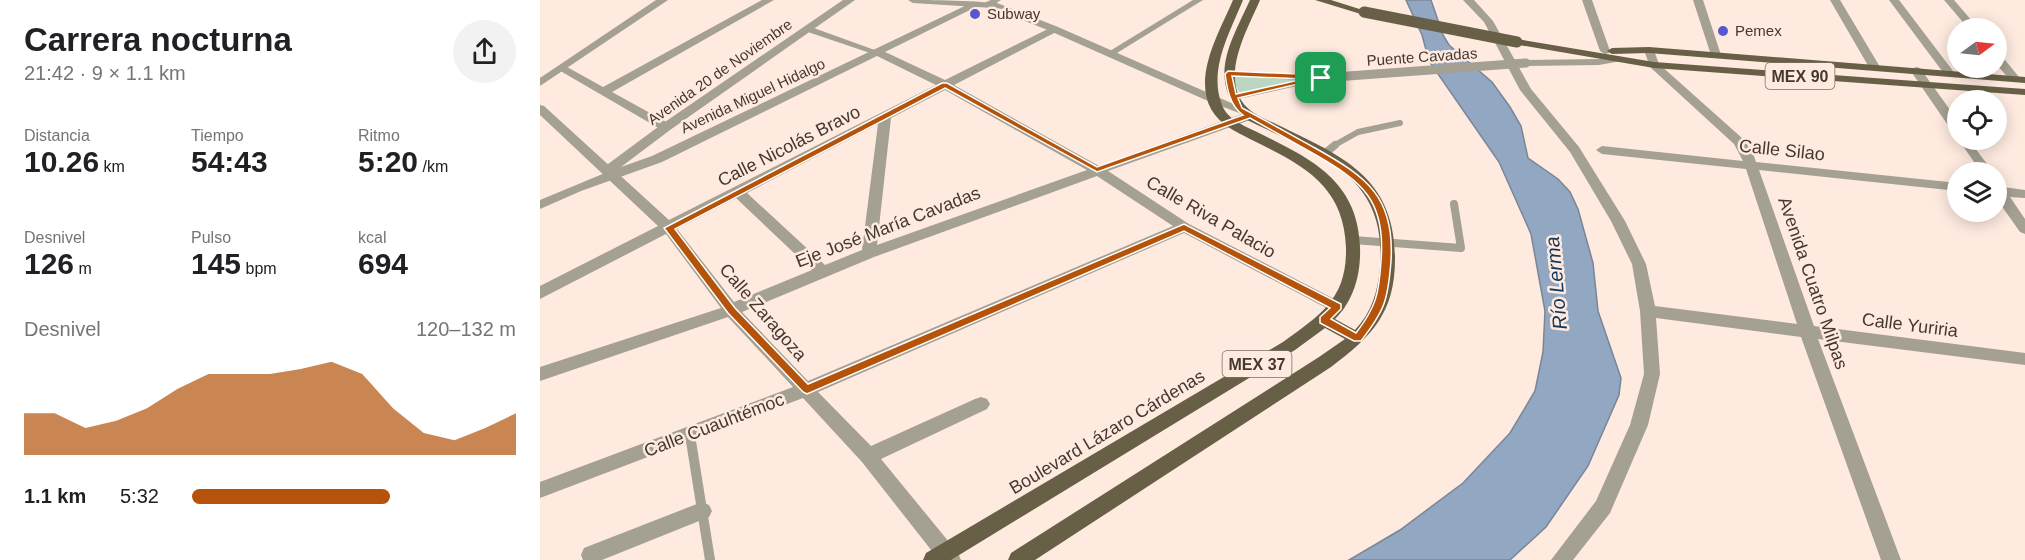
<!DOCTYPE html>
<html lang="es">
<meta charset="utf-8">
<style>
:root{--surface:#fff;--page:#f2f2f2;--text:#202124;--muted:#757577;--accent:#b45309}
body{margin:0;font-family:Helvetica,sans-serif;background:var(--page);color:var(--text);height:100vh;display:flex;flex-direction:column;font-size:22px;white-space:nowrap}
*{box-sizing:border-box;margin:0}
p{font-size:20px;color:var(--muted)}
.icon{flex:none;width:33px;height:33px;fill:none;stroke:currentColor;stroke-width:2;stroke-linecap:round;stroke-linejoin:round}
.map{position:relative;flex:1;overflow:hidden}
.side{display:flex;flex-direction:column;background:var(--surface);width:540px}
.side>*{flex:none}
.needle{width:39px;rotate:75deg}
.fabs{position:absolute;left:1407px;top:18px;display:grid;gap:12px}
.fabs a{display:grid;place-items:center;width:60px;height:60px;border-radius:50%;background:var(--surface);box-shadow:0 3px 15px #0003;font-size:30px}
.pin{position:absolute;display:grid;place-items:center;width:51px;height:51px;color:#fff;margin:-26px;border-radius:12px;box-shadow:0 3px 9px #0006}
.round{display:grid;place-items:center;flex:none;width:63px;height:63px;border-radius:32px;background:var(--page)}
.summary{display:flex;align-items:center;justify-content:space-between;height:102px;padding:0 24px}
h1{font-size:33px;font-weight:700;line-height:45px}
.metrics{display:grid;grid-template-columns:repeat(3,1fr);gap:9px;height:102px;padding:6px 24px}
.metrics div{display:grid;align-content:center}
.metrics b{font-size:30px;font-weight:700}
.metrics small{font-size:16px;font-weight:400}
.metrics p{font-size:16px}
.chart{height:168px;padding:12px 24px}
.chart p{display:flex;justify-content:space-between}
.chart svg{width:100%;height:108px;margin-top:6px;fill:var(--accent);opacity:.7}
ul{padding:0 24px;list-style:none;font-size:20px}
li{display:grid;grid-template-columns:96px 72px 1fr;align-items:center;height:45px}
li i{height:15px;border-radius:8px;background:var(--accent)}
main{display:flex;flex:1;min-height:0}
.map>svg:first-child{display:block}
</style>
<main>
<section class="side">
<div class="summary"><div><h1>Carrera nocturna</h1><p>21:42 · 9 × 1.1 km</p></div><a class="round"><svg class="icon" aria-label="share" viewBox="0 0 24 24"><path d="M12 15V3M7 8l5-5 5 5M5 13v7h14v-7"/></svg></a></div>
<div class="metrics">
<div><p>Distancia</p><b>10.26<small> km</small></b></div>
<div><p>Tiempo</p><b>54:43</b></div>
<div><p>Ritmo</p><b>5:20<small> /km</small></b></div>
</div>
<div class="metrics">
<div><p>Desnivel</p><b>126<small> m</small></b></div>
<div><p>Pulso</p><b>145<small> bpm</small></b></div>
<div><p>kcal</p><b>694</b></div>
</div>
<div class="chart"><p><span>Desnivel</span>120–132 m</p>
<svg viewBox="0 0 160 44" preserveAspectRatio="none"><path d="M0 44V27L10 27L20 33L30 30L40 25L50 17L60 11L70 11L80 11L90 9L100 6L110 11L120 25L130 35L140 38L150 33L160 27V44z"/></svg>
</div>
<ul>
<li><b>1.1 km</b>5:32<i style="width:61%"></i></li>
</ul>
</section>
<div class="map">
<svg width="1485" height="560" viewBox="0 0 1485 560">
<rect width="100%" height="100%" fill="#feeadf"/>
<path fill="#bbd7c2" d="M695 71 795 76 703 98 695 85Z"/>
<path fill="#91a7c2" stroke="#7a8696" stroke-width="1.5" d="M866 0H891L903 35 909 45 952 82 970 107 981 126 988 158 1018 179 1030 192 1038 209 1053 263 1058 311 1081 378 1079 395 1048 466 1006 527 970 560H809L860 530 923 483 970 433 995 391 1003 352 1005 311 991 234 959 162 889 61 882 35Z"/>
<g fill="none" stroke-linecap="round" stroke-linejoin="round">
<path stroke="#a4a092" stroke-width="6" d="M793 146 818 132 860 123"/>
<path stroke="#a4a092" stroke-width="8" d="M783 155 795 145
M813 240 921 248 914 204"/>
<path stroke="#a4a092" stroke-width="10" d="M150 435 170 560"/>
<path fill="#a4a092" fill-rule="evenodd" d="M451 0H461L450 7H444V3Z
M653 0H663L572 56 565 54Z
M265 27H271L343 53 336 55 265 31Z
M1078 56 1081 57V61L1059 65 986 66 982 63 986 60 1059 59Z
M688 71 781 75 786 78 781 81 766 80V84L693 100 690 99V95L760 80 685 76V72Z"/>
<path fill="#a4a092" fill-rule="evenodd" d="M222 0H234L72 92 130 124V130H122L17 69 19 67H27L63 87Z
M368 0C385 0 447 0 458 5L453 8 373 3Z
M923 0H934L953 21 991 89 1039 147 1085 221 1106 264 1115 306 1257 324 1206 169 1062 154 1056 150 1062 146 1203 161 1194 144 1110 67 1104 50 1105 48H1113L1119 64 1202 138 1212 151 1216 162 1418 183V191L1219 170 1274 326 1485 353V365L1278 339 1361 560H1341L1261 337 1116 318 1120 374 1108 425 1070 513 1033 560H1011L1056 501 1090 425 1104 374 1100 311 1092 264 1071 221 1030 152 980 90 944 22Z
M1042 0H1052L1070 51 1069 53 1065 54 1060 51Z
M1290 0H1300L1340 67 1338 69H1330Z
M1349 0H1359L1413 71V75H1405Z
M1404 0H1414L1438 28H1428Z
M514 26 519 29 518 31 414 85 559 166 705 113H713V119L568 171 649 224 802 303 805 307 802 311H792L644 233 278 392 331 446 435 399 441 397 447 399 450 404 447 409 341 459 418 553 421 560H399L322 462 263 398 0 498V482L253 387 188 317 0 381V367L181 308 126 234 0 299V286L118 226 0 115V105L4 106 129 220 396 85 335 55V51H343L405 80ZM405 90 547 170 337 245 351 118ZM338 124 322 250 285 265 207 193ZM557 176 633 226 268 381 202 312 334 257ZM196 198 272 270 194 302 137 229Z
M1456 53 1460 54 1479 77V81H1471L1456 64Z
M1376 67 1380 68 1418 121V135L1414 134 1370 70Z
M1418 139 1429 140 1453 172H1441Z
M1456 183 1463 187 1485 190V198L1470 197 1485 219V234L1480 232 1456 198Z
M162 502 169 505 172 511 169 517 62 560H43L41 555 44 548Z"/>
<path fill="#a4a092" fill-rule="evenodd" d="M116 0H128L0 86V78Z
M303 0H315L130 130 81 167 112 156 431 3 440 5 122 162 41 191 0 209V200L65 173 62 170 64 167 122 124Z
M1153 0H1163L1181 55 1180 57 1176 58 1171 55Z
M449 3H457L518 27 705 109 699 113 668 101 510 31 449 7Z"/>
<path fill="#676047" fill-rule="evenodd" d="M693 0H703C690 32 668 70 682 105 688 120 703 125 717 132 770 158 818 180 820 247 821 274 814 300 795 319L815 330C832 312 838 291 840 267 848 172 775 154 705 119 666 79 691 42 710 0H720C709 26 688 62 697 91 703 111 721 117 738 125 802 156 855 177 855 259 855 313 832 336 791 367L495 560H468L471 553 779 357 805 339 785 328 755 350 411 560H383L386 553 743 342C780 315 807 299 806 248 804 184 761 164 710 139 695 131 680 125 671 109 653 75 680 31 693 0Z
M775 0H791L829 12 824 15Z
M977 39 1114 62 1485 89V95L1114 68 973 44 972 42Z
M1109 47 1485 77V83L1109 53 1072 54 1067 51 1072 48Z"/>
<path stroke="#a4a092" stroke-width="9" d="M781 78 986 63"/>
<path stroke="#676047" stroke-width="11" d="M824 12 977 42"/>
</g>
<path fill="#b45309" stroke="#fff" stroke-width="1.5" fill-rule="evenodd" d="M688 71 781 75 784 78 698 98 702 108C727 121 751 135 775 148 827 177 855 197 851 261 848 300 845 310 821 341H814L780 323V317L790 308 644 231 267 394 263 392 188 313 124 228 402 83H407L557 167 703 115C690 106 687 89 685 74ZM692 76 764 79 696 94ZM405 88 557 172 710 118C731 130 753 142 774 154 823 182 846 201 841 261 839 294 836 307 816 333L791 319 801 309V304L644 224 268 384 195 308 135 229Z"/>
<g fill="#5857cf" stroke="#feeadf" stroke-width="2">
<circle cx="435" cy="14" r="6"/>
<circle cx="1183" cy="31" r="6"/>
</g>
<g text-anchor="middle" stroke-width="5" stroke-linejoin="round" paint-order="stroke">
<g font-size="15" fill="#453831" stroke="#feeadf" text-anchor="start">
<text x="447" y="19">Subway</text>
<text x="1195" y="36">Pemex</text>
</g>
<g font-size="15" fill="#453831" stroke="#feeadf">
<text transform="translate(882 57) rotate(-4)" y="5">Puente Cavadas</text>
<text transform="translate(180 72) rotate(-35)" y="5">Avenida 20 de Noviembre</text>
<text transform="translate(213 96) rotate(-25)" y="5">Avenida Miguel Hidalgo</text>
</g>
<g fill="#feeadf" stroke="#7c6d65" stroke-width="1.5">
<rect x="1225.5" y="63" width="69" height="26" rx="4.5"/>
<rect x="682.5" y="351" width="69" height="26" rx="4.5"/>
</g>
<g font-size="16" font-weight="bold" fill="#453831">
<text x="1260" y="82">MEX 90</text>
<text x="717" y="370">MEX 37</text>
</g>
<g font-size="18" fill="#453831" stroke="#feeadf">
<text transform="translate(249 146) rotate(-27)" y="6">Calle Nicolás Bravo</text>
<text transform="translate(1242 150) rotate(6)" y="6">Calle Silao</text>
<text transform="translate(671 217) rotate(30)" y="6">Calle Riva Palacio</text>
<text transform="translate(348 227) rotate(-21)" y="6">Eje José María Cavadas</text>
<text transform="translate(1273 283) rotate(71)" y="6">Avenida Cuatro Milpas</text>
<text transform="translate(223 312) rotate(49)" y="6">Calle Zaragoza</text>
<text transform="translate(1370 325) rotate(7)" y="6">Calle Yuriria</text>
<text transform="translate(174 425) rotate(-21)" y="6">Calle Cuauhtémoc</text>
<text transform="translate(567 432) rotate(-31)" y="6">Boulevard Lázaro Cárdenas</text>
</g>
<g font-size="20" font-style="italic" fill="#14365b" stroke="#feeadf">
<text transform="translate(1016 283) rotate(-95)" y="7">Río Lerma</text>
</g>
</g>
</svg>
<div class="fabs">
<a><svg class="needle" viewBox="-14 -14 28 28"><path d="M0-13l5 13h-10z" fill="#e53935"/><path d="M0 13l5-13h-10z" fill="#757577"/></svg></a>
<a><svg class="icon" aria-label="locate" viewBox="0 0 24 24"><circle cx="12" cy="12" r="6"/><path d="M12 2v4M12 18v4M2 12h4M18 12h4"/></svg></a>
<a><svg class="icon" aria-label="layers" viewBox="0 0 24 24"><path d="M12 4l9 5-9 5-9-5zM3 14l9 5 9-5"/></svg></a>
</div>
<div class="pin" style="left:781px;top:78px;background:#1e9e55"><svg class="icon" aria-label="arrive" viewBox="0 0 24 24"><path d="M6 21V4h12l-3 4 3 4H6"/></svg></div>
</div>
</main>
